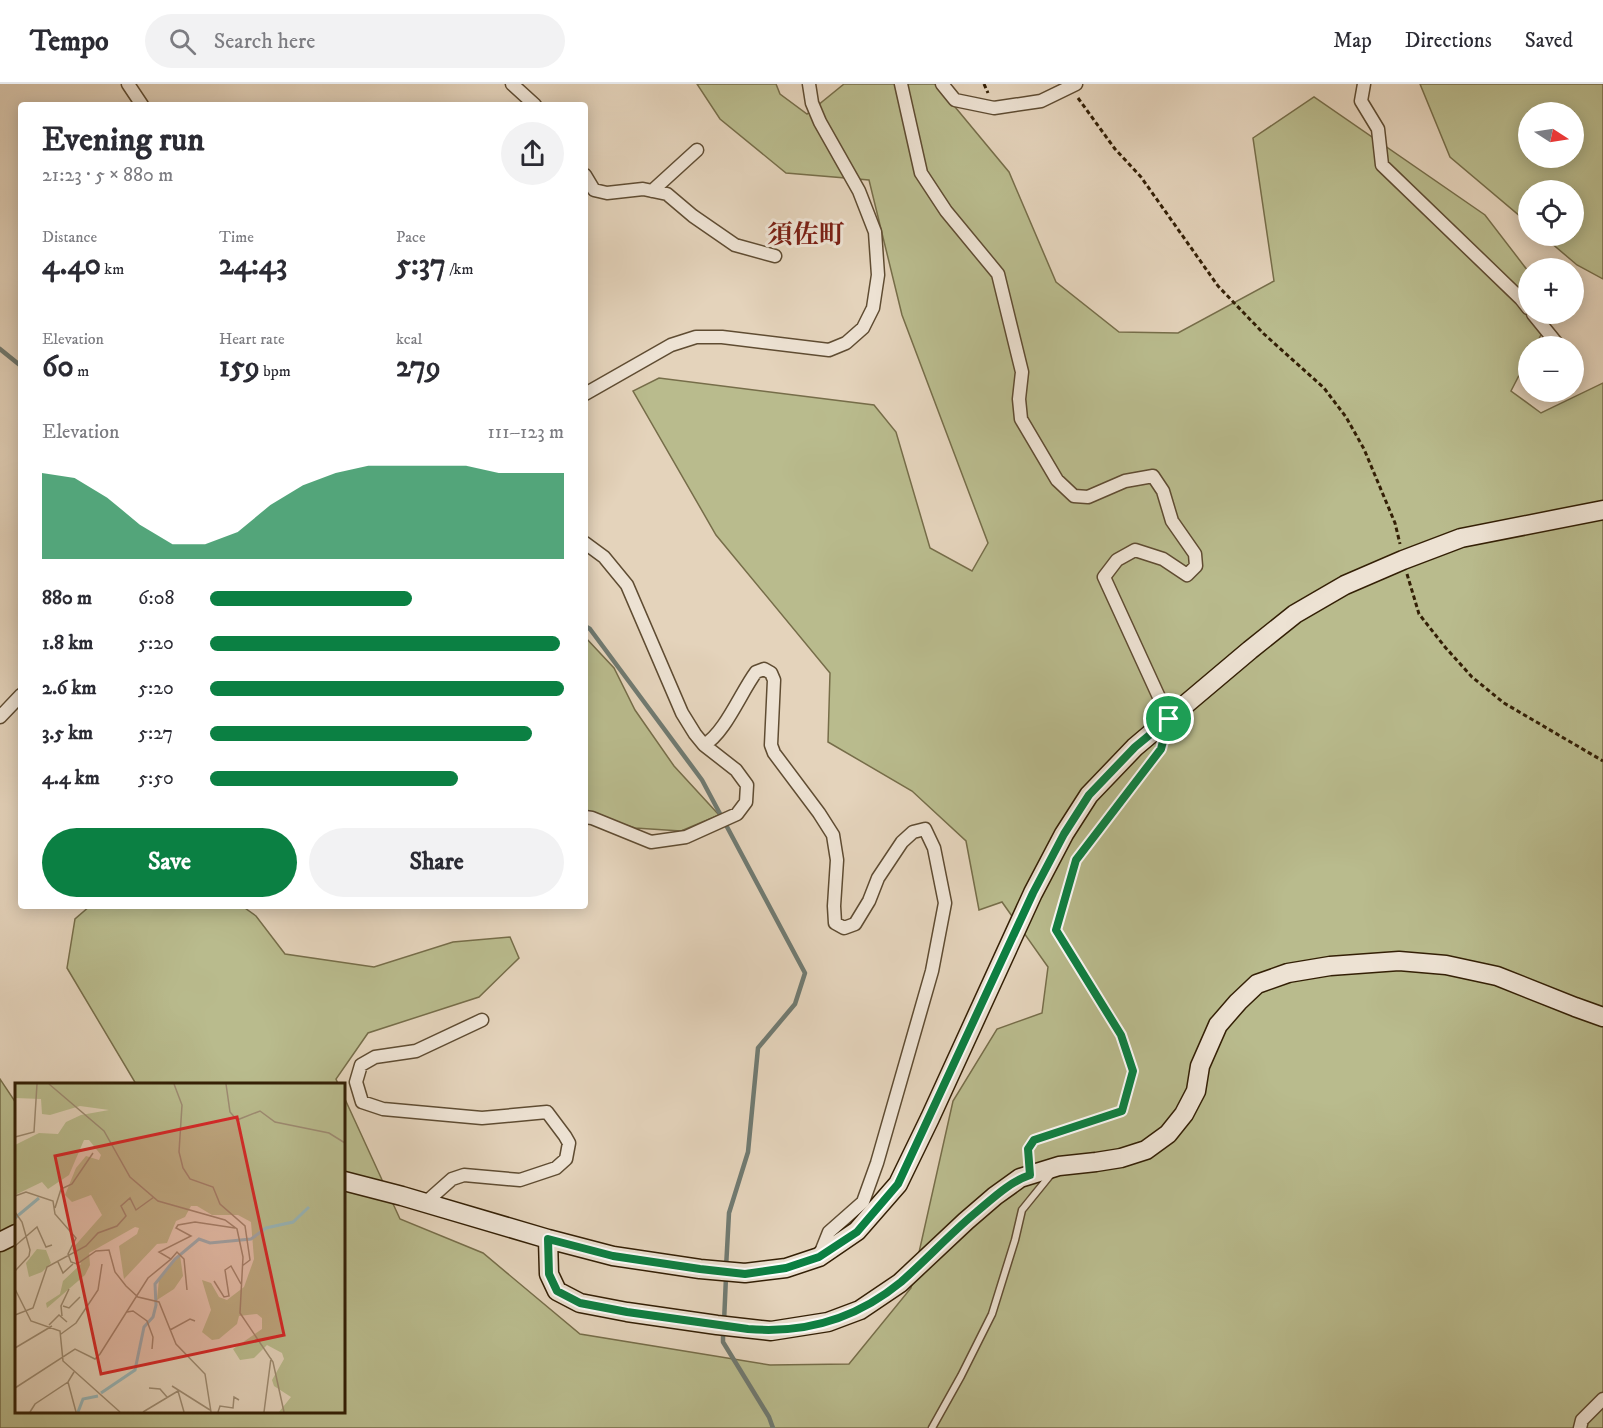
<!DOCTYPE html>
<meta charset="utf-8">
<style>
:root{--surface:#fff;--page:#f2f2f3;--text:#2b2b33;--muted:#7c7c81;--line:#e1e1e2;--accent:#0b8043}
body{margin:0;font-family:"IM FELL DW Pica","Noto Serif JP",serif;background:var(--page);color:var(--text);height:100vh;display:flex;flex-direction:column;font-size:22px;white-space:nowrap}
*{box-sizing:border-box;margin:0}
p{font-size:20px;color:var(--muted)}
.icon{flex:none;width:33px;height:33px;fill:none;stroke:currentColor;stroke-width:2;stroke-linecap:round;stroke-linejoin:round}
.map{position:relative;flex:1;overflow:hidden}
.side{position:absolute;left:18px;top:18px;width:570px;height:807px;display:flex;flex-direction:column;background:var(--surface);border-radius:6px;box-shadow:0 3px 15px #0003}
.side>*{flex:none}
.needle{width:39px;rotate:102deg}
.controls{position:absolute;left:1518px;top:18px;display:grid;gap:12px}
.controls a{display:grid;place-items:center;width:66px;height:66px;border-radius:50%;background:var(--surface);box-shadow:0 3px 15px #0003;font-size:30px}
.pin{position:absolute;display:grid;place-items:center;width:51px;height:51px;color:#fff;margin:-26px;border:3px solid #fff;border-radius:50%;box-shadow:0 2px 6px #0007}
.round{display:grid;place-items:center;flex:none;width:63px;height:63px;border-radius:32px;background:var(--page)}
.headline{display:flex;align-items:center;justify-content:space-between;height:102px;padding:0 24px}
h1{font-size:33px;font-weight:800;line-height:45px}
.figures{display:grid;grid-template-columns:repeat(3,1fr);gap:9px;height:102px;padding:6px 24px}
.figures div{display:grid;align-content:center}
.figures b{font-size:30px;font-weight:800}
.figures small{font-size:16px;font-weight:400}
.figures p{font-size:16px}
.chart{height:168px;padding:12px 24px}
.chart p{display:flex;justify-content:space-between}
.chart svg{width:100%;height:108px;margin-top:6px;fill:var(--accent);opacity:.7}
.primary-button{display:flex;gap:12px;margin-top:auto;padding:12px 24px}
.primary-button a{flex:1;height:69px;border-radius:36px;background:var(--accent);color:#fff;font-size:24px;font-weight:800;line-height:69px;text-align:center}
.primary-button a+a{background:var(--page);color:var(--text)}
ul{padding:0 24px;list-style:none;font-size:20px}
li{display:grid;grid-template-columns:96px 72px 1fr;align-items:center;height:45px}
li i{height:15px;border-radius:8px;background:var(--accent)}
header{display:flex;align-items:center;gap:36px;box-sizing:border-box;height:84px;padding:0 30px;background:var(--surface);border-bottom:2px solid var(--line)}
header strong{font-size:28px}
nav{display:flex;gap:33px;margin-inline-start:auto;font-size:21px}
.search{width:420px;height:54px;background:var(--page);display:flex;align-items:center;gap:15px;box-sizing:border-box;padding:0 21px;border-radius:33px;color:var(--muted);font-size:22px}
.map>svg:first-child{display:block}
</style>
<header>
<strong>Tempo</strong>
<div class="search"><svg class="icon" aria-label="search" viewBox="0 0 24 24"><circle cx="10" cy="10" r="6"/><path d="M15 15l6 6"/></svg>Search here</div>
<nav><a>Map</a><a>Directions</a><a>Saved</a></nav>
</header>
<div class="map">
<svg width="1603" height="1344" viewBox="0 0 1603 1344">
<rect width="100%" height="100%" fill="#e4d3bb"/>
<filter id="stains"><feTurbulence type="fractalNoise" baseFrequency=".00333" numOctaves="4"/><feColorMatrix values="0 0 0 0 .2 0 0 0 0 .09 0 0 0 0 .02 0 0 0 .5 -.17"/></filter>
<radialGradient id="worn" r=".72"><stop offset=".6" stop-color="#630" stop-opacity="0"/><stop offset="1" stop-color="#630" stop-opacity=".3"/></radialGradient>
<path fill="#b9bb8d" stroke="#766d49" stroke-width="1.5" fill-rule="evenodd" d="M697 0H776L780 10 807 30 844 0H936L1009 88 1056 198 1119 248 1178 249 1274 197 1253 54 1314 13 1485 131 1528 187V230H1552L1535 262H1528V274L1511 307 1541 329 1603 299V1344H0V995L16 1019V1328H344V1013L400 1135 483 1169 580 1250 770 1281 849 1280 911 1204 953 1017 997 945 1042 929 1048 883 1002 818 979 826 966 757 912 707 828 658 830 589 716 451 633 307 659 294 874 321 896 348 930 464 972 487 988 459 902 231 869 96 786 89 720 35Z
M1420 0H1603V195L1577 181 1543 152H1574V106H1528V139L1450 73ZM1528 28H1574V74H1528Z
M585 553 614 584 635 626 674 682 719 731 681 747 635 744 585 728Z
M90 822H242L256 832 285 870 374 883 453 858 510 853 519 874 479 913 368 949 336 995 338 1000H136L67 884 75 835Z"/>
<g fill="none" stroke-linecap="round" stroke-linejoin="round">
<path stroke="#707a71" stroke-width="4.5" d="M0 265 21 282
M585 542 590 545 702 696 805 889 795 920 758 964 748 1068 729 1129 726 1184
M724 1238 726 1193
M723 1246V1258L769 1333 773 1344"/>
<g stroke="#5f4c32" stroke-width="9">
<path id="lane" d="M1029 1087 1028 1064 1034 1056 1122 1027 1133 987 1121 951 1056 846 1076 776 1161 665 1167 641
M932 1344 961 1292 992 1230 1015 1156 1022 1126 1052 1089"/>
</g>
<g stroke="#5f4c32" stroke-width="15">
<path id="street" d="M128 0 142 21
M512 0 535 21
M901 0 921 89 946 127 998 190 1022 288 1019 315 1021 335 1057 396 1074 412 1088 413 1125 397 1153 392 1163 407 1172 437 1195 470 1196 482 1187 491 1163 475 1135 466 1117 476 1104 493 1169 635
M942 0 955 16 994 24 1041 17 1076 0
M1364 0 1361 17 1378 45 1382 81 1521 215 1528 224
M585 91 594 106 607 109 643 105 667 110 693 132 735 161 775 172
M652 107 697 66
M1533 230 1559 262
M585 310 671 261 696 253H722L829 266 846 259 863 244 873 224 878 191 875 148 859 107 820 38 812 19 809 0
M585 459 604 473 627 501 682 629 695 650 704 661C725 649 741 608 756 588L764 585 771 589 774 596 771 661 774 669 819 729 833 751 837 776 834 822 835 839 844 844 855 840 869 817 878 794 902 758 913 748 925 745 934 764 945 819 932 887 877 1079 863 1118 829 1148 819 1173
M0 633 21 611
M585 733 592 734 651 758 686 753 737 730 746 718 747 701 736 686 704 661
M425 1119 452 1095 464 1091 520 1096 556 1084 566 1075 569 1059 565 1052 547 1028 482 1034 383 1025 362 1018 356 998 361 981 375 973 416 967 482 936
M1580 1344 1582 1336 1603 1315"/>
</g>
<g stroke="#331f05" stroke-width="21">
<path id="secondary" d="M344 1097 402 1112 548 1155 613 1172 700 1185 745 1189 786 1184 819 1173 857 1147 898 1100 930 1034 1033 809 1064 750 1089 711 1135 663 1250 566 1295 530 1345 501 1403 476 1461 454 1603 426
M548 1155 549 1190 557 1207 580 1219 627 1228 717 1241 771 1247 828 1238 860 1226 900 1199 966 1137 995 1112 1020 1094 1059 1082 1096 1078 1121 1074 1146 1066 1168 1050 1184 1030 1196 1007 1200 982 1218 941 1238 918 1257 900 1288 889 1330 882 1399 877 1446 881 1497 892 1575 923 1603 933
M0 1158 16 1150"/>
</g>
<path stroke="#331f05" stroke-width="3" stroke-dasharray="4.5 3" stroke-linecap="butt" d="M984 0 988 9
M1078 14 1115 65 1141 93 1218 202 1264 250 1324 304 1346 333 1364 365 1395 439 1400 460
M1407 490 1419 530 1445 563 1472 593 1504 619 1603 677"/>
<use href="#lane" stroke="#ede2d3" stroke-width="6"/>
<use href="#street" stroke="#ede2d3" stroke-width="12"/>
<use href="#secondary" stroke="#ede2d3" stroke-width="18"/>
</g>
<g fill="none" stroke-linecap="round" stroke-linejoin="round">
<g stroke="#fff" stroke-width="12">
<path id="route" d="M1169 635 1161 665 1076 776 1056 846 1121 951 1133 987 1122 1027 1034 1056 1028 1065 1030 1091C1009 1098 991 1116 974 1130 949 1151 926 1176 901 1198 856 1235 806 1250 748 1245L627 1228 580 1219 557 1207 549 1190 548 1155 613 1172 700 1185 745 1190 786 1184 819 1173 857 1148 898 1100 1033 809 1064 750 1089 711 1135 663Z"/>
</g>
<use href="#route" stroke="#0b8043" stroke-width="8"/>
</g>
<g text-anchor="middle" stroke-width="6" stroke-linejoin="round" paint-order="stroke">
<g font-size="26" font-weight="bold" fill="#7a1f14" stroke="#ede2d3">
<text x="806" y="159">須佐町</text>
</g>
</g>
<g transform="translate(15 999)">
<rect width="330" height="330" fill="#e4d3bb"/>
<path d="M0 1H330V329H264L276 314 259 303 257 297 269 276 267 270 252 262 239 275 225 277 218 266 247 246V235L242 231 224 233 222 241 204 256 197 257 187 249 196 227 187 197 196 200 204 214 212 217 229 204 239 176 236 139 223 132H197L182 123H176L170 134 161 138 152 160 142 161 109 196 104 163 122 151 124 145 120 144 74 170 75 182 70 192 32 225 31 220 45 211 48 198 66 181 57 166 87 132 76 112 57 119 50 112 61 85 71 73 84 77 86 72 74 57H69L54 92 33 106 27 99 0 112V62L24 50 43 51 51 39 66 32 94 27 65 23 35 32 27 31 26 16 0 15ZM22 166 31 167 36 180 27 189 14 194 11 180ZM165 172 168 193 159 206 142 217 144 196Z" fill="#b9bb8d"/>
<path fill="none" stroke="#98b6b9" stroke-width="3" d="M0 135 24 115M86 310 120 287 129 244 138 234 141 222 140 201 160 176 184 156 195 160 236 156 251 145 278 139 294 124M63 329 68 316 83 313"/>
<path fill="none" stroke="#9d8b72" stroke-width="1.5" d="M34 1 89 48 115 94 143 118 210 137 222 146 228 174 225 230 258 279 269 329M159 1 167 22 164 69 168 85 175 96 198 104 205 121 230 143 235 177 227 183M211 1 215 29 222 37 245 28 260 39 314 50 330 60M0 54 19 49 22 1M0 113 11 109 38 118 40 131 61 155 53 171 56 179 62 181 81 168 94 167 100 189 111 203 123 214 144 219 161 261 190 291 196 329M40 125 46 106 57 101 78 70M0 129 7 139 15 167 14 173 0 188M0 163 22 144 31 164 37 162M156 176 162 169 169 176 172 207M43 179 48 190 58 181M199 198 209 214 214 213 210 187 216 183 226 201M0 206 16 238 45 248 48 278 105 329M48 223 54 225 65 214M112 229 118 228 132 238 138 254 137 266M0 232 18 225 32 184 71 163 83 150 102 143 111 133 106 123 115 115 121 127 139 114M47 233 46 223 54 206M34 242 44 232 52 239M155 247 175 236 180 238M46 251 61 240 83 207 87 181M0 265 37 243M53 299 61 329M157 303 195 327M0 305 60 266 80 276 85 271 133 195 156 176 144 169 176 153 161 145 163 142 180 139 220 145M134 305 145 306 152 314M163 308 169 329M15 329 20 321 53 299 59 289M128 329 163 308M203 329 205 323 218 325 219 314 224 317M249 329 256 275"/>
<path fill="#d62828" fill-opacity="0.15" stroke="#d62828" stroke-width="3" d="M222 34 269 252 86 291 40 73Z"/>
<rect width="330" height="330" fill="none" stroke="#331f05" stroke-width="3"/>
</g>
<rect width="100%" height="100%" filter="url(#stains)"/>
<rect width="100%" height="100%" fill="url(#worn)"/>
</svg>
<div class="controls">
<a><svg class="needle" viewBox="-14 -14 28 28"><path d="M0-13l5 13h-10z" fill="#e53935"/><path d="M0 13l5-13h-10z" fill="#7c7c81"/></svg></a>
<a><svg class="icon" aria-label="locate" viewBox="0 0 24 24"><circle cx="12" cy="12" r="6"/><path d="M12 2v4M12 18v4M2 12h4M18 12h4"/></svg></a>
<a>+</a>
<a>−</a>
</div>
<div class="pin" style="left:1169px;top:635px;background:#1e9e55"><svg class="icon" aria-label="arrive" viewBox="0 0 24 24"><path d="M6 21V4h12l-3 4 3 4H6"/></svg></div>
<section class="side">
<div class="headline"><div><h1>Evening run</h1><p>21:23 · 5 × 880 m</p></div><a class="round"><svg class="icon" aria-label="share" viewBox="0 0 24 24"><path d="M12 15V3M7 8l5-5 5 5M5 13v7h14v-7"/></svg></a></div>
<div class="figures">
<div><p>Distance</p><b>4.40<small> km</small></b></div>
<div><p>Time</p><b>24:43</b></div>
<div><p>Pace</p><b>5:37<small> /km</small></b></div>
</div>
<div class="figures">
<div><p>Elevation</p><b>60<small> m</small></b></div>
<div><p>Heart rate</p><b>159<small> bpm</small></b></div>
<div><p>kcal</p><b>279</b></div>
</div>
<div class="chart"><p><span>Elevation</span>111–123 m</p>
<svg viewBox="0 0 160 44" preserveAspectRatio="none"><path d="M0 44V9L10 11L20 19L30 30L40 38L50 38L60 33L70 22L80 14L90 9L100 6L110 6L120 6L130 6L140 9L150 9L160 9V44z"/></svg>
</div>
<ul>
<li><b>880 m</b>6:08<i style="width:57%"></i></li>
<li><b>1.8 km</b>5:20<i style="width:99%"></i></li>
<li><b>2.6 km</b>5:20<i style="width:100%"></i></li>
<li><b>3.5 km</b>5:27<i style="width:91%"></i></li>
<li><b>4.4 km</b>5:50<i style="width:70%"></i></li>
</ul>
<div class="primary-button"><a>Save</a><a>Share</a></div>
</section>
</div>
